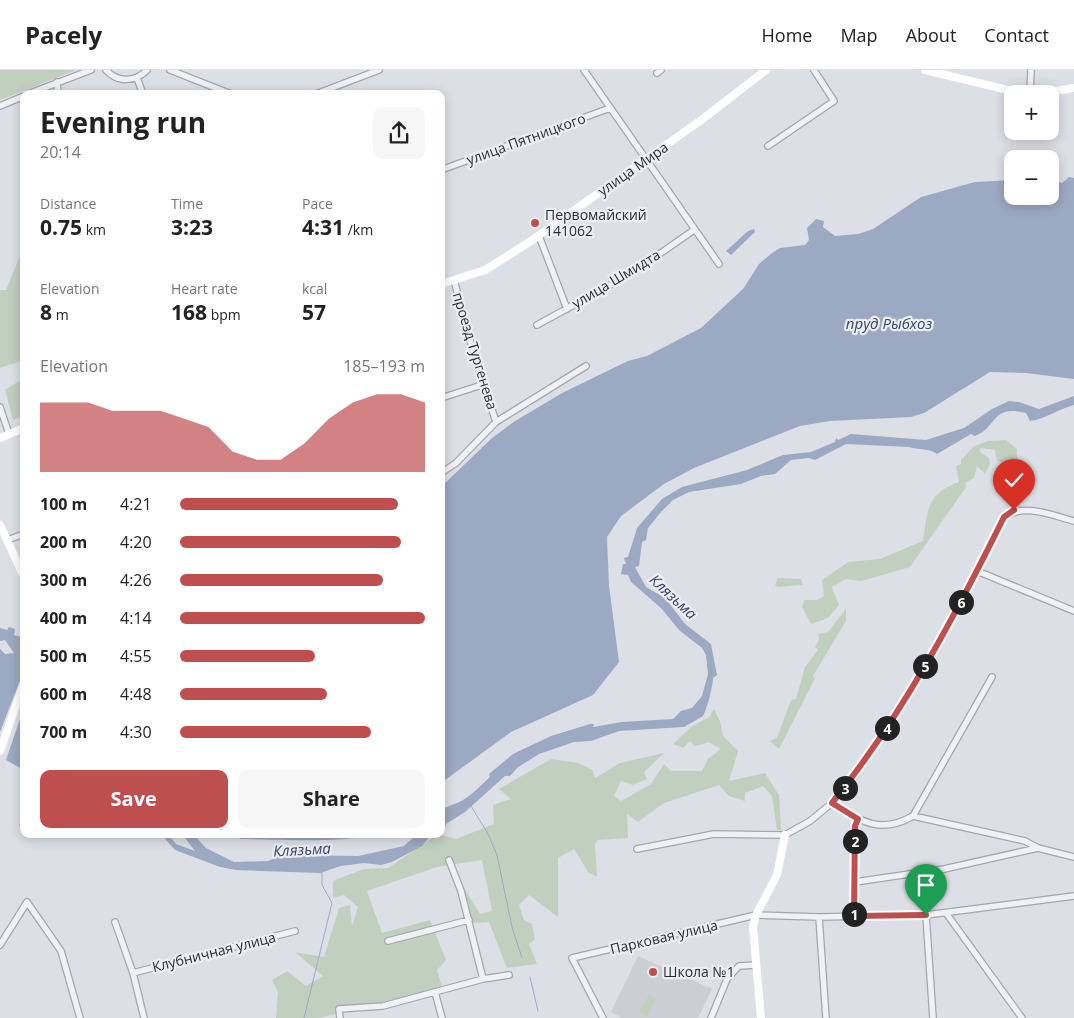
<!DOCTYPE html>
<meta charset="utf-8">
<style>
:root{--surface:#fff;--page:#f6f6f6;--text:#222;--muted:#767676;--line:#e0e0e0;--accent:#bf4e4e}
body{margin:0;font-family:"Open Sans",sans-serif;background:var(--page);color:var(--text);height:100vh;display:flex;flex-direction:column;font-size:19px;white-space:nowrap}
*{box-sizing:border-box;margin:0}
p{font-size:16px;color:var(--muted)}
.icon{flex:none;width:28px;height:28px;fill:none;stroke:currentColor;stroke-width:2;stroke-linecap:round;stroke-linejoin:round}
.map{position:relative;flex:1;overflow:hidden}
.sheet{position:absolute;left:20px;top:20px;width:425px;height:748px;display:flex;flex-direction:column;background:var(--surface);border-radius:10px;box-shadow:0 2px 12px #0003}
.sheet>*{flex:none}
.buttons{position:absolute;left:1004px;top:15px;display:grid;gap:10px}
.buttons a{display:grid;place-items:center;width:55px;height:55px;border-radius:10px;background:var(--surface);box-shadow:0 2px 12px #0003;font-size:25px}
.pin{position:absolute;display:grid;place-items:center;width:42px;height:42px;color:#fff;margin:-51px -21px;border-radius:50% 50% 50% 0;rotate:-45deg;box-shadow:0 0 5px #0007}
.pin .icon{rotate:45deg}
.km{position:absolute;width:25px;height:25px;margin:-12px;border-radius:50%;background:#222;color:#fff;font-size:14px;line-height:25px;text-align:center}
.round{display:grid;place-items:center;flex:none;width:52px;height:52px;border-radius:10px;background:var(--page)}
.overview{display:flex;align-items:center;justify-content:space-between;height:85px;padding:0 20px}
h1{font-size:28px;font-weight:700;line-height:38px}
.metrics{display:grid;grid-template-columns:repeat(3,1fr);gap:8px;height:85px;padding:5px 20px}
.metrics div{display:grid;align-content:center}
.metrics b{font-size:21px;font-weight:700}
.metrics small{font-size:14px;font-weight:400}
.metrics p{font-size:14px}
.chart{height:140px;padding:10px 20px}
.chart p{display:flex;justify-content:space-between}
.chart svg{width:100%;height:90px;margin-top:5px;fill:var(--accent);opacity:.7}
.action{display:flex;gap:10px;margin-top:auto;padding:10px 20px}
.action a{flex:1;height:58px;border-radius:10px;background:var(--accent);color:#fff;font-size:20px;font-weight:700;line-height:58px;text-align:center}
.action a+a{background:var(--page);color:var(--text)}
ul{padding:0 20px;list-style:none;font-size:16px}
li{display:grid;grid-template-columns:80px 60px 1fr;align-items:center;height:38px}
li i{height:12px;border-radius:6px;background:var(--accent)}
header{display:flex;align-items:center;gap:30px;box-sizing:border-box;height:70px;padding:0 25px;background:var(--surface);border-bottom:1px solid var(--line)}
header strong{font-size:24px}
nav{display:flex;gap:28px;margin-inline-start:auto;font-size:18px}
.map>svg:first-child{display:block}
</style>
<header>
<strong>Pacely</strong>
<nav><a>Home</a><a>Map</a><a>About</a><a>Contact</a></nav>
</header>
<div class="map">
<svg width="1074" height="948" viewBox="0 0 1074 948">
<rect width="100%" height="100%" fill="#dddfe6"/>
<path fill="#ccced6" d="M638 886 712 919 698 948H622L611 942Z"/>
<path fill="#c1cfbf" d="M0 0H76L0 30Z
M24 176V290L0 298V220H6Z
M24 308V346L13 350 5 320Z
M1006 370 1017 379V389L1007 394 997 391 995 380 980 378V382L989 388 990 394 985 404 977 396 974 408 965 413 966 417 910 497 861 511 846 509 832 517 839 535 828 548 811 554 802 537 804 530H817L824 526 822 510 848 492 880 489 923 471C928 440 926 424 959 412L956 396 961 394V390L974 376 988 371Z
M778 508 801 509 803 515 778 517 775 515Z
M846 539V551L813 606 815 608 779 679 770 671 777 668 791 630 796 629 805 597 818 580 815 577 819 570 818 564 828 562Z
M714 639 720 651 723 666 738 681 729 711 765 703 779 725 781 760H777L772 726 763 716 745 723V731L729 726 719 715 664 733 638 752 627 744 628 768 598 770 595 774 597 807 588 802 574 779 558 788V847L529 825 519 835 524 850 532 854 535 869 529 874 537 894 507 898 489 852 473 853 464 818 480 844 492 841 482 790 437 797 367 821 382 863 430 850 446 890 437 900 442 917 319 948H276L278 922 272 910 287 901 306 916 323 906 295 882 324 887 339 838 350 835 352 856 358 837 344 825 333 828V811L364 799 388 798 438 764 456 769 494 754 493 735 511 729 499 719 551 689 578 693 593 700 595 708 620 693 664 683 644 702 647 709 633 715 621 711 614 726 621 731 651 714 664 694 671 701H702L708 689 721 679 709 672 695 676 690 671 683 678 673 674 691 657 709 647Z
M649 925 656 929 647 946 639 942Z"/>
<path fill="#9ca9c2" d="M1069 107 1074 108V309L1026 303 990 302 924 343 911 347 830 351 800 356 694 398 664 414 621 446 607 467 609 516 619 592 593 625 511 662 441 713V417L492 368 515 351 564 322 628 291 647 286 701 258 743 219 759 194 772 183 780 178 805 175 809 170 807 158 816 149 824 151 823 157 835 166 858 164 873 159 921 127 975 112 1012 110V126H1050V109L1062 113Z
M754 159 755 162 731 185 726 181 748 161Z
M1074 326V335C1058 339 1046 349 1030 351L1026 343C991 334 998 357 975 366L971 364 937 384C929 378 918 380 909 377L846 374 815 390 809 388 791 390 775 404 761 406 741 414 689 422 673 430 661 442 648 458 646 470 642 472 639 496 635 497 646 517 665 528 685 554 711 574 717 605 713 608C713 616 707 639 703 646L684 657 619 661 591 671 574 672 539 684 517 698 510 706H505L465 742 446 754 445 759 441 760V740C448 736 456 734 463 730 473 724 482 714 490 707L489 704 513 684 551 666 590 654H594L593 657 622 652 673 649 681 641 692 638 702 626 708 604 706 585 702 578 679 560 661 538 631 512 628 505 621 504 623 494H626L624 488 628 487 637 458 662 429 682 417 747 400 783 385 811 382 835 372 836 368 838 370 851 364 926 370 964 358 992 339 1009 331 1019 332 1039 339Z
M9 557 15 559 14 565 21 567 20 573 24 575V600L0 662V579L5 584 14 583 5 570 0 571V558L7 560Z
M22 643 24 644V700L6 690Z
M161 764H168L176 774 195 781 182 764H193L206 778 234 792 268 791 283 785 358 786 404 776 414 767 413 764H432L422 776 392 792 381 795 364 793 341 796 320 803 236 800 220 797 175 780Z
M227 764H369C351 774 266 769 241 769Z"/>
<g fill="none" stroke-linecap="round" stroke-linejoin="round">
<path stroke="#9ca9c2" stroke-width="1" d="M471 736 488 764 497 785 512 857 522 888
M530 907 538 941
M304 948 332 833 322 815V802"/>
<g stroke="#a3a6af" stroke-width="8">
<path id="street" d="M106 0C117 13 136 12 147 0
M170 0 231 24
M584 0 719 194
M657 3 661 0
M137 8 143 24
M57 12 58 24
M1030 23 1031 0
M28 24 91 0
M316 24 379 0
M0 36 24 26
M768 76 834 31 814 0
M441 100 610 38
M539 166 567 239
M454 210 473 281 496 352
M537 255 632 203 694 160
M441 328 485 314
M0 337 9 364
M441 403 456 393 496 352 586 296
M7 470 24 464
M977 501 1074 541
M832 733C861 751 880 765 913 746L992 607
M913 746 1025 771 1038 778 1074 787
M637 779 714 764 785 765 810 751 832 733 855 705 903 634 964 527 1004 447C1025 433 1051 445 1074 451
M449 790 461 821 483 909
M855 812 944 799 1038 778
M946 843 1022 948
M926 845 933 948
M854 846 855 756 858 749
M819 847 826 948
M115 852 133 903 144 948
M388 871 469 850
M0 875 27 832 61 881 80 948
M133 903 295 861
M435 922 442 948
M340 948 339 939 383 936 483 909 509 905
M603 948 572 888 756 845 819 847 926 845 1074 826
M711 948 727 909 739 896 756 895"/>
</g>
<use href="#street" stroke="#f0f1f4" stroke-width="5.5"/>
<path stroke="#fff" stroke-width="8" d="M925 0 1021 23H1043L1074 18
M441 214 485 200 531 171 704 48 766 0
M0 368 24 358
M0 455 24 507
M0 681 24 613
M761 948 753 857 756 845 777 805 785 765"/>
</g>
<g fill="none" stroke-linecap="round" stroke-linejoin="round">
<g stroke="#fff" stroke-width="10">
<path id="route" d="M926 845 854 846 855 756 858 749 832 733C902 646 955 546 1004 447L1014 440"/>
</g>
<use href="#route" stroke="#bf4e4e" stroke-width="6"/>
</g>
<g fill="#bf4e4e" stroke="#edeef3" stroke-width="2">
<circle cx="535" cy="153" r="5"/>
<circle cx="653" cy="902" r="5"/>
</g>
<g text-anchor="middle" stroke-width="4.5" stroke-linejoin="round" paint-order="stroke">
<g font-size="14" fill="#282c3a" stroke="#edeef3">
<text transform="translate(526 69) rotate(-20)" y="5">улица Пятницкого</text>
<text transform="translate(633 99) rotate(-35)" y="5">улица Мира</text>
<text transform="translate(616 209) rotate(-31)" y="5">улица Шмидта</text>
<text transform="translate(475 281) rotate(73)" y="5">проезд Тургенева</text>
<text transform="translate(664 867) rotate(-13)" y="5">Парковая улица</text>
<text transform="translate(214 882) rotate(-14)" y="5">Клубничная улица</text>
</g>
<g font-size="14" fill="#282c3a" stroke="#edeef3" text-anchor="start">
<text x="545" y="150">Первомайский<tspan x="545" dy="16">141062</tspan></text>
<text x="663" y="907">Школа №1</text>
</g>
<g font-size="15" font-style="italic" fill="#37466a" stroke="#edeef3">
<text x="889" y="259">пруд Рыбхоз</text>
<text transform="translate(673 527) rotate(43)" y="5">Клязьма</text>
<text transform="translate(302 780) rotate(-3)" y="5">Клязьма</text>
</g>
</g>
</svg>
<div class="buttons">
<a>+</a>
<a>−</a>
</div>
<div class="pin" style="left:926px;top:845px;background:#1e9e55"><svg class="icon" aria-label="arrive" viewBox="0 0 24 24"><path d="M6 21V4h12l-3 4 3 4H6"/></svg></div>
<div class="pin" style="left:1014px;top:440px;background:#d93025"><svg class="icon" aria-label="check" viewBox="0 0 24 24"><path d="M5 12l5 5 9-10"/></svg></div>
<b class="km" style="left:854px;top:844px">1</b>
<b class="km" style="left:855px;top:771px">2</b>
<b class="km" style="left:845px;top:718px">3</b>
<b class="km" style="left:887px;top:658px">4</b>
<b class="km" style="left:925px;top:596px">5</b>
<b class="km" style="left:961px;top:532px">6</b>
<section class="sheet">
<div class="overview"><div><h1>Evening run</h1><p>20:14</p></div><a class="round"><svg class="icon" aria-label="share" viewBox="0 0 24 24"><path d="M12 15V3M7 8l5-5 5 5M5 13v7h14v-7"/></svg></a></div>
<div class="metrics">
<div><p>Distance</p><b>0.75<small> km</small></b></div>
<div><p>Time</p><b>3:23</b></div>
<div><p>Pace</p><b>4:31<small> /km</small></b></div>
</div>
<div class="metrics">
<div><p>Elevation</p><b>8<small> m</small></b></div>
<div><p>Heart rate</p><b>168<small> bpm</small></b></div>
<div><p>kcal</p><b>57</b></div>
</div>
<div class="chart"><p><span>Elevation</span>185–193 m</p>
<svg viewBox="0 0 160 44" preserveAspectRatio="none"><path d="M0 44V10L10 10L20 10L30 14L40 14L50 14L60 18L70 22L80 34L90 38L100 38L110 30L120 18L130 10L140 6L150 6L160 10V44z"/></svg>
</div>
<ul>
<li><b>100 m</b>4:21<i style="width:89%"></i></li>
<li><b>200 m</b>4:20<i style="width:90%"></i></li>
<li><b>300 m</b>4:26<i style="width:83%"></i></li>
<li><b>400 m</b>4:14<i style="width:100%"></i></li>
<li><b>500 m</b>4:55<i style="width:55%"></i></li>
<li><b>600 m</b>4:48<i style="width:60%"></i></li>
<li><b>700 m</b>4:30<i style="width:78%"></i></li>
</ul>
<div class="action"><a>Save</a><a>Share</a></div>
</section>
</div>
